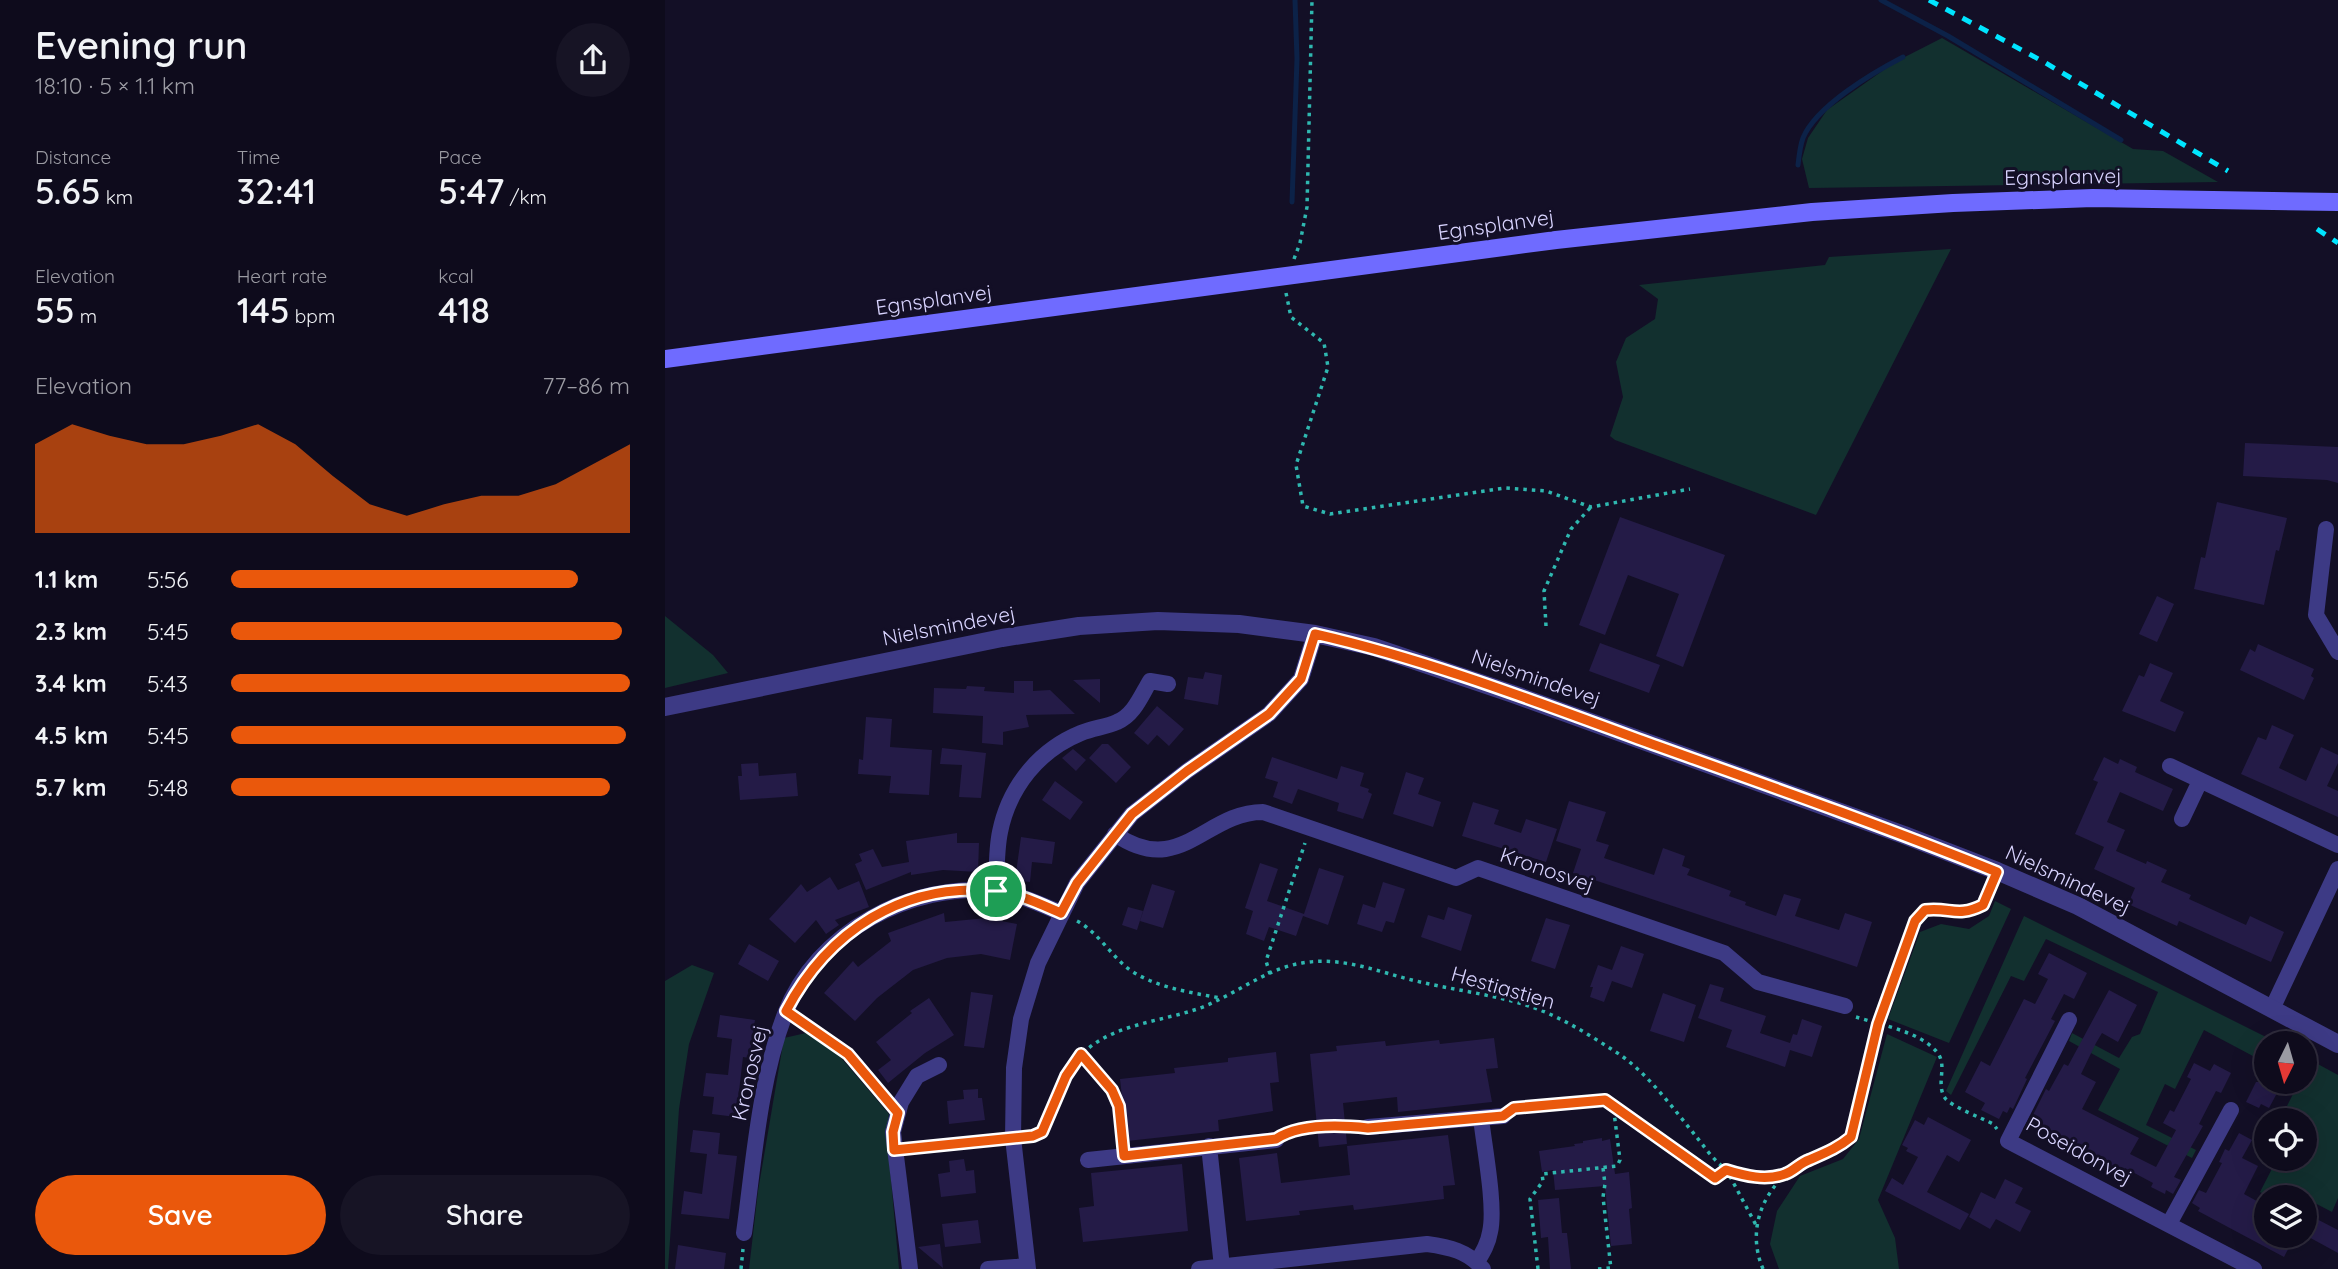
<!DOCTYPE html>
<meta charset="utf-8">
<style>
:root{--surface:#0e0b1c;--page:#171425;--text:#f1f3f6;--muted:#9b9ba3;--line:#2e2b3b;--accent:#ea580c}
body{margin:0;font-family:Quicksand,sans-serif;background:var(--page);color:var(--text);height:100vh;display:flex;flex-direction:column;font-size:26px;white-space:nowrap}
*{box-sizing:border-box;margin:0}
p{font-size:23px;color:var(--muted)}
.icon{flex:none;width:38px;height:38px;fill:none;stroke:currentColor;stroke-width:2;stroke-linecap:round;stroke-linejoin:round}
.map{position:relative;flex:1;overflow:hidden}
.panel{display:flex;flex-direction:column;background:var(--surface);width:665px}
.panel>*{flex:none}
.needle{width:46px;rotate:185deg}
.buttons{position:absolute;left:1589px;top:1031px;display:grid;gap:14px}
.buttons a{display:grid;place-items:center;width:63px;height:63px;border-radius:50%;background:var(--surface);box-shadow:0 7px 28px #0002,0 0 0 2px var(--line);font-size:35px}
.pin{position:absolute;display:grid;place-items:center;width:60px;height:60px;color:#fff;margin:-30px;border:4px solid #fff;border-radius:50%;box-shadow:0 2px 7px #0007}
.round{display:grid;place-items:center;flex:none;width:74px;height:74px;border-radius:37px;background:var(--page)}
.summary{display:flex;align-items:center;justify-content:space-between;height:119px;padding:0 35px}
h1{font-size:38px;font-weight:600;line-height:52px}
.stats{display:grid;grid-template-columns:repeat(3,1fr);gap:10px;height:119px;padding:7px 35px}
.stats div{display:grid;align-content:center}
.stats b{font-size:35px;font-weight:600}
.stats small{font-size:19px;font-weight:400}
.stats p{font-size:19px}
.chart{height:196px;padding:14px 35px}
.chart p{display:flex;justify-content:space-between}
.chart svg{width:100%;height:126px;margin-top:7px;fill:var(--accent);opacity:.7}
.button{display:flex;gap:14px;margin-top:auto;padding:14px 35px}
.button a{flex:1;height:80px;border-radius:42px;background:var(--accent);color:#fff;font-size:28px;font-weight:600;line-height:80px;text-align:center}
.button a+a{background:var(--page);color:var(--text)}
ul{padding:0 35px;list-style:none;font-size:23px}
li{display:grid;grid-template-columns:112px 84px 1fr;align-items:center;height:52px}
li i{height:18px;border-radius:9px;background:var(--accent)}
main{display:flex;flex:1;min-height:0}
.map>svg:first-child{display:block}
</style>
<main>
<section class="panel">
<div class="summary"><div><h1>Evening run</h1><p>18:10 · 5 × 1.1 km</p></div><a class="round"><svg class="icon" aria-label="share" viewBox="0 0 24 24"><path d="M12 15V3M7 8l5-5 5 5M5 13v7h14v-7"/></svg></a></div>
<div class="stats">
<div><p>Distance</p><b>5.65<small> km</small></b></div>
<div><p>Time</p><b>32:41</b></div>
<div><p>Pace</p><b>5:47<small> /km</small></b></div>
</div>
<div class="stats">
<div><p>Elevation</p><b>55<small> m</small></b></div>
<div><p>Heart rate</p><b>145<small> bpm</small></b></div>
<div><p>kcal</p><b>418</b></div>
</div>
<div class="chart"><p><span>Elevation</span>77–86 m</p>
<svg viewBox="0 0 160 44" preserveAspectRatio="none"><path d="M0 44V13L10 6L20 10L30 13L40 13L50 10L60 6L70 13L80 24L90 34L100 38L110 34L120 31L130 31L140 27L150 20L160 13V44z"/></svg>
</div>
<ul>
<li><b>1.1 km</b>5:56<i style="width:87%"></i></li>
<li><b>2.3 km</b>5:45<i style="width:98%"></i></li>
<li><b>3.4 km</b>5:43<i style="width:100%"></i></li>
<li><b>4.5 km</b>5:45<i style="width:99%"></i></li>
<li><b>5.7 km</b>5:48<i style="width:95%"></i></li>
</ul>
<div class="button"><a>Save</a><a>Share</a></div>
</section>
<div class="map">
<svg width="1673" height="1269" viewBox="0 0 1673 1269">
<rect width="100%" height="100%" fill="#130f26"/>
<path fill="#12302f" d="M1277 38 1468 149 1498 151 1553 182 1144 188 1137 159 1143 138 1162 110 1230 62Z
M1286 249 1151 515 950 440 945 436 958 397 951 362 961 338 990 319 993 299 974 285 1160 265 1164 257Z
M0 616 48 655 63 673 0 688Z
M1330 901 1346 909 1284 1043 1223 1019 1255 932 1276 924 1304 929 1324 916Z
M1359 916 1613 1043H1601V1063L1539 1030 1510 1089 1500 1084 1481 1125 1531 1150 1527 1158 1433 1110 1455 1069 1404 1041 1407 1033 1454 1058 1467 1037 1475 1034 1493 992 1381 939 1359 981 1346 976 1286 1095 1281 1091Z
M27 965 49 973 24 1044 14 1109 3 1269H0V981Z
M141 1033 172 1053 224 1114 222 1135 234 1269H84L93 1191 119 1038Z
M1222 1034 1272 1057 1213 1200 1230 1238 1234 1269H1114L1105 1244 1112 1211 1135 1176 1178 1159 1194 1139Z
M1640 1057 1673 1075V1198L1667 1212 1621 1188 1615 1197H1604L1595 1192 1612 1159 1640 1158V1120H1615L1634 1082H1640Z"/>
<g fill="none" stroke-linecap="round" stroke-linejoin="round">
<path stroke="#0c2248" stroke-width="5" d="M1216 0 1283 36 1456 140
M1133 165C1134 156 1135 146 1138 138 1151 106 1209 72 1238 57
M627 202 632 59 630 0"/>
</g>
<path fill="#241b47" d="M1580 443 1673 447V483L1662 480 1578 476Z
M1552 502 1622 518 1614 551 1611 550 1599 605 1529 589 1536 557 1540 558Z
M955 517 1060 555 1018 667 991 656 1014 594 963 575 940 635 914 625Z
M1492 596 1509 604 1492 642 1474 634Z
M935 643 995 665 984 693 924 671Z
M1593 644 1649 669 1646 676 1649 678 1639 700 1575 670 1585 649 1590 652Z
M1485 663 1508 673 1495 701 1519 712 1510 732 1457 711 1474 675 1479 677Z
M540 672 557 675 553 705 519 699 523 677 538 679Z
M435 679V703L408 680Z
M349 681H368V691L385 690 410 714 361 715 364 727 338 732V745L317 743 318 716 268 713 269 688 301 689 302 686 320 687 319 691 349 693Z
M492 706 519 729 504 746 492 735 483 745 469 733Z
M201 717 227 719 225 747 267 750 264 795 224 793 226 776 193 774 194 759 198 760Z
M1607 725 1629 735 1614 768 1641 781 1656 747 1673 755V763L1662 786 1673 791V817L1576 774 1593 737 1601 740Z
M437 744H443L466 767 451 783 424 758Z
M277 748 321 753 316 798 294 797 297 765 275 764Z
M408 749 421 760 411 771 397 758Z
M607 757 672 779 676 766 699 773 695 786 704 789 703 792 707 794 698 819 672 811 674 803 633 789 627 804 608 797 613 782 600 778Z
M1439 757 1453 764 1455 759 1472 767 1470 772 1508 789 1498 811 1455 792 1442 822 1460 830 1451 851 1481 864 1482 861 1502 870 1496 882 1526 895 1524 899 1581 925 1585 916 1619 932 1606 962 1514 921 1512 926 1463 904 1470 888 1429 869 1439 847 1410 834 1433 782 1428 780Z
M93 763 94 776 131 773 133 796 75 800 73 776H77L76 764Z
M741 772 759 778 753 794 776 802 768 827 728 814Z
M390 781 418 802 405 820 377 800Z
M904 801 941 812 931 841 944 845 939 858 989 875 998 848 1020 856 1017 866 1025 869 1022 875 1066 891 1064 896 1081 902 1080 905 1111 916 1119 894 1136 899 1130 916 1174 930 1180 913 1207 922 1192 967 908 873 916 849 891 841Z
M808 802 834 810 829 824 856 833 861 819 892 829 881 862 797 836Z
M292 833V843H314L313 872 278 870 246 875V872L201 890 190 864 197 861 194 854 208 849 217 867 244 862 241 841Z
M356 837 390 842 387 864 367 862 365 882 350 880Z
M595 863 613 869 602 901 639 914 654 868 679 876 663 925 638 916 631 936 604 927 599 941 581 934 588 911 580 908Z
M165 877 173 890 194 881 204 907 170 920 174 925 161 934 151 920 130 943 104 919 136 884 142 892Z
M718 882 740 889 729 923 721 921 717 932 692 924 698 904 710 908Z
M487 884 510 891 498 928 475 921Z
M463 907 478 911 472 930 457 925Z
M783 907 807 915 796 951 756 937 763 915 779 920Z
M279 913 280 922 332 917 331 920 352 924 345 960 316 954 282 958 248 970 212 998 190 1021 159 993 188 961 193 967 226 941 223 933Z
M881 918 905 925 890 969 866 961Z
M84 944 114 961 103 981 73 964Z
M956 946 979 954 967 988 947 981 939 1002 925 997 928 987H925L933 965 947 970Z
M1384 953 1422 973 1409 999 1399 994 1386 1019 1390 1021 1360 1078 1362 1079 1348 1109 1345 1107 1342 1113 1338 1111 1334 1119 1316 1110 1320 1103 1300 1092 1316 1061 1325 1066 1359 999 1370 1004 1383 979 1373 974Z
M1045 984 1059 988 1055 1001 1101 1016 1095 1033 1125 1043 1128 1034 1132 1035 1137 1019 1157 1026 1147 1057 1125 1050 1120 1067 1061 1047 1067 1030 1033 1018Z
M1444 990 1472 1005 1453 1042 1437 1033 1431 1043 1416 1074 1431 1082 1417 1109 1474 1138 1465 1154 1491 1167 1511 1130 1498 1123 1505 1110 1509 1112 1526 1079 1522 1077 1529 1063 1545 1071 1549 1064 1566 1073 1556 1093 1551 1091 1534 1124 1538 1126 1509 1177 1516 1180 1508 1194 1501 1190 1500 1194 1486 1187 1488 1183 1460 1168 1458 1172 1397 1140 1372 1126 1373 1123 1366 1119 1381 1089 1384 1091 1399 1064 1403 1066Z
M306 992 328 995 319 1048 299 1046Z
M998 993 1031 1005 1019 1042 985 1031Z
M264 998 289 1035 260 1053 223 1083 213 1070 226 1060 211 1042 247 1013 245 1011Z
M55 1015 90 1020 84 1058 78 1057 71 1117 47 1114 49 1097 38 1096 41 1073 63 1075 67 1039 52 1037Z
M829 1038 833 1068 821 1069 827 1102 733 1112 732 1097 678 1103 682 1144 654 1147 645 1054 672 1051 671 1046 720 1041 721 1046 774 1040 775 1044Z
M611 1052 614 1082 605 1083 608 1111 553 1120 554 1131 462 1141 455 1079 510 1073 509 1068 563 1062V1058Z
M1591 1082H1618L1604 1108 1596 1104 1594 1108 1581 1102Z
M313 1089V1098H317L320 1120 284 1124 282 1101 299 1099 298 1090Z
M1263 1117 1306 1140 1294 1162 1282 1155 1262 1192 1304 1214 1295 1230 1220 1191 1227 1178 1238 1185 1253 1157 1241 1151 1243 1148 1237 1145 1250 1120 1259 1125Z
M28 1130 55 1133 53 1154 72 1156 64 1219 16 1214 19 1191 37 1194 42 1154 25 1152Z
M1574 1133 1587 1140 1577 1158 1593 1166 1579 1194 1599 1205 1591 1220 1601 1225V1236H1630L1619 1257 1533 1211 1535 1208 1527 1203 1534 1190 1541 1193 1557 1163 1554 1162 1560 1149 1564 1151Z
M783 1135 790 1185 778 1186 779 1199 689 1210 688 1205 634 1211 635 1215 581 1221 574 1158 612 1153 616 1183 685 1175 682 1146Z
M937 1138V1141L945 1139 950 1174 964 1172 967 1208 964 1209 967 1244 946 1246 940 1186 890 1190 888 1170 877 1172 874 1151 910 1146 909 1144 918 1143V1141Z
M299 1159 301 1171 309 1170 311 1193 276 1197 273 1174 285 1172 284 1161Z
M517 1164 523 1231 418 1242 414 1208 429 1206 426 1173Z
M1340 1179 1358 1188 1350 1203 1366 1211 1355 1232 1331 1219 1325 1229 1304 1217 1316 1192 1330 1199Z
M894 1198 897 1233H902L906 1269H885L883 1237 876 1238 873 1200Z
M1640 1213 1673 1230V1253L1640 1235Z
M313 1220 316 1243 280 1247 277 1224Z
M275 1244 278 1268 253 1247Z
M13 1245 61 1253 59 1269H10Z"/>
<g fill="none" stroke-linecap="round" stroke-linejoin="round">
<path stroke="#2fb8b0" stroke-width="3.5" stroke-dasharray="3.5 5" stroke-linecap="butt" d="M629 259 635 243 642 207 647 0
M621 293 626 317 659 343 663 367 631 465 638 506 665 514 840 488 881 491 926 507 1025 489
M881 626 879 591 906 529 926 507
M412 921C433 932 446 956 465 970 492 988 524 992 555 998
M605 974 601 961 640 843
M1191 1017C1216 1025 1253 1031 1271 1051 1284 1065 1270 1083 1280 1098 1287 1107 1317 1118 1328 1124L1332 1129
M134 1019 183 1054 221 1098
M416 1054 447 1090 454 1106 458 1141
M851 1108 940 1100 948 1104 1050 1178 1061 1169 1091 1225
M625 1131 687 1126
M365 1136 377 1132C393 1107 396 1074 418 1053 446 1026 490 1022 526 1011 564 1000 598 969 637 963 678 956 713 972 751 981 792 991 836 995 875 1010 903 1021 929 1038 954 1054 984 1075 1007 1107 1030 1135 1039 1146 1050 1163 1063 1170 1081 1180 1101 1177 1120 1174
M247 1149 333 1139
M938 1168 940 1184 938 1197 946 1269
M76 1269 78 1249
M873 1269 865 1199 878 1181 877 1174 952 1166 955 1160 948 1104
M933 1269 945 1268
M1098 1269C1080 1227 1100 1184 1138 1162 1156 1152 1169 1151 1186 1137L1213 1024 1250 921 1260 910C1286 907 1292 917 1318 905L1326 887"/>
<path stroke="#3d3a85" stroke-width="16" d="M1661 529 1651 615 1673 652
M1505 766 1673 845
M1517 819 1535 781
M450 834C515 879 540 812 598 812L791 878 813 868 1059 953 1093 982 1180 1006
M331 891C332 872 331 851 335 832 344 787 374 750 416 733 428 728 441 727 452 722 469 715 476 696 485 681L503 684
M1607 1009 1673 869
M1404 1020 1343 1141 1589 1269
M703 1127 838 1116
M544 1146 557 1267
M423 1160 611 1140
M1504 1224 1566 1110
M79 1233C89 1160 94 1083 120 1014 151 932 246 882 331 891 354 894 375 904 396 913
M812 1262C818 1252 823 1244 825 1232 831 1207 819 1146 816 1118
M245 1269 228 1132 236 1102 252 1076 274 1065
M323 1269 362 1266
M363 1269 348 1138 349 1068 356 1019 373 963 412 883 467 814 522 771 604 714 636 679 650 634
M534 1269 762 1244C784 1247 803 1251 818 1269"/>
<path stroke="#3d3a85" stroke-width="18" d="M0 707 337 638 414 626 493 621 574 624 650 634 709 647 848 694 1239 835 1332 871 1413 906 1673 1044"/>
<path stroke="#6f6bff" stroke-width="18" d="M0 359 891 240 1147 212 1288 203 1428 198 1673 202"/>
<path stroke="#00e5ff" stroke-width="5" stroke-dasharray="10 9" stroke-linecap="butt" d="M1264 0 1379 62 1563 171
M1652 229 1673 243"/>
</g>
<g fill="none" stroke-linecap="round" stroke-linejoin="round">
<g stroke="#fff" stroke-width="14">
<path id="route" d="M650 634C760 659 867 700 973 739 1093 782 1213 824 1332 872L1318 905C1292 918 1286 907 1260 910L1250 921 1213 1024 1186 1137C1173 1148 1160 1153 1144 1160 1135 1163 1129 1171 1120 1174 1101 1181 1080 1176 1061 1170L1050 1178 940 1100 849 1108 838 1116 703 1128C675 1125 635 1123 611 1139L459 1156 454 1106 447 1090 416 1054 401 1076 377 1132 368 1136 229 1150 228 1132 233 1113 183 1054 121 1011C163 931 238 882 330 891 353 893 375 904 396 913L412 883 467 814 522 771 604 714 636 679Z"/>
</g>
<use href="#route" stroke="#ea580c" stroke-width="9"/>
</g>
<g text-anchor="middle" stroke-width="6" stroke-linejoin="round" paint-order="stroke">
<g font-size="21" fill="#d9d4ff" stroke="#130f26">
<text transform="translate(1398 177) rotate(-1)" y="7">Egnsplanvej</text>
<text transform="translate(831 225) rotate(-8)" y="7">Egnsplanvej</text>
<text transform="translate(269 300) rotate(-8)" y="7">Egnsplanvej</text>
<text transform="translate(284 626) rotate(-11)" y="7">Nielsmindevej</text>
<text transform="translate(871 678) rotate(19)" y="7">Nielsmindevej</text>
<text transform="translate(882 870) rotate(19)" y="7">Kronosvej</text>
<text transform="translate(1403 880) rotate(25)" y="7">Nielsmindevej</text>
<text transform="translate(838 988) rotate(16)" y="7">Hestiastien</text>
<text transform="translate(85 1073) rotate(-77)" y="7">Kronosvej</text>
<text transform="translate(1414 1151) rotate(29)" y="7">Poseidonvej</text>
</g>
</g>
</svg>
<div class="buttons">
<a><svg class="needle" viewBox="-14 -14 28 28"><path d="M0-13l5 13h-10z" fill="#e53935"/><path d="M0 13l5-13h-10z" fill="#9b9ba3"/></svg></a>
<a><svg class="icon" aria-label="locate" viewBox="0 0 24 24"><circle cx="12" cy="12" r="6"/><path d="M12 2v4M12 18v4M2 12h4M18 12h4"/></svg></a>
<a><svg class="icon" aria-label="layers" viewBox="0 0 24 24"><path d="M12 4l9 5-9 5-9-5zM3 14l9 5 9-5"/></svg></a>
</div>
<div class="pin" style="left:331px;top:891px;background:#1e9e55"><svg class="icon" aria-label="arrive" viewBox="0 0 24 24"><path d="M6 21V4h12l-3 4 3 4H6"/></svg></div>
</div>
</main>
